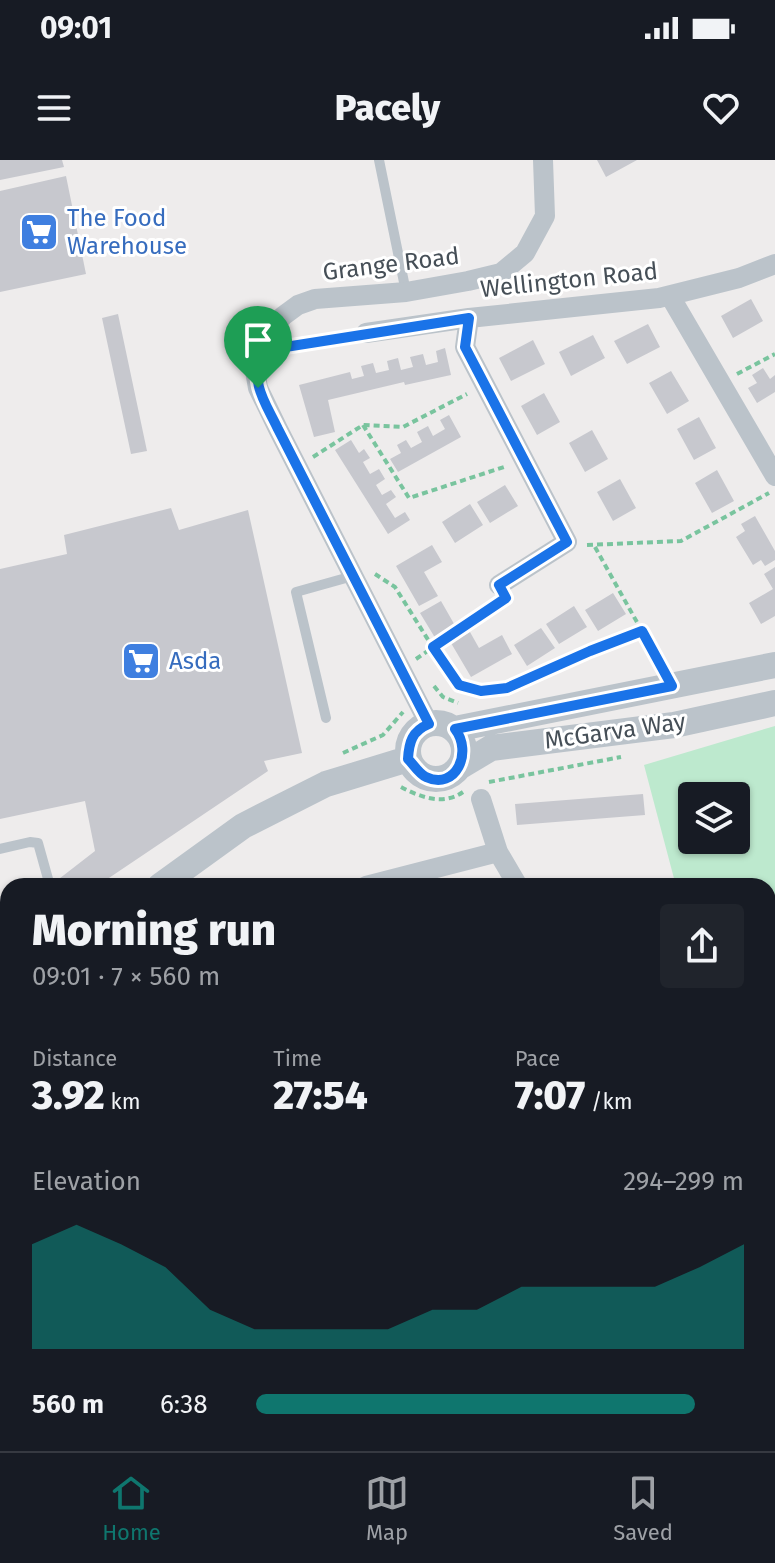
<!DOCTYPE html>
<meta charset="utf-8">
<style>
:root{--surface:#171b24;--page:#20242c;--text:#f1f3f6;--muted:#9ea1a6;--line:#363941;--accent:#0f766e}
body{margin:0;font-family:"Fira Sans",sans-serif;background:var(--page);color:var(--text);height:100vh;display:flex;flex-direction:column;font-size:30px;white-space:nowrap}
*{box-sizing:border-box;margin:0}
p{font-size:26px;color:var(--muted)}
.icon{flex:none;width:44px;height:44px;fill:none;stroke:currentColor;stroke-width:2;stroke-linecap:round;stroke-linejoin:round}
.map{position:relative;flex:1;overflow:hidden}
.sheet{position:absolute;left:0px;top:718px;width:776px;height:574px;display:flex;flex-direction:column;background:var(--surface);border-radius:24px 24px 0 0;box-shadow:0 2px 6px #0004}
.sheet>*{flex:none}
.tools{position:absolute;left:678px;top:622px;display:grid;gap:16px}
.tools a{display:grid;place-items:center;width:72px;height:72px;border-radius:8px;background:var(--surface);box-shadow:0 2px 6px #0004;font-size:40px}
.pin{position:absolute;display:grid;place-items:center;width:68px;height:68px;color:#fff;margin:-82px -34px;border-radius:50% 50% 50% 0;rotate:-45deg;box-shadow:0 0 8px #0007}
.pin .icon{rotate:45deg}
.round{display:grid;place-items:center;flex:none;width:84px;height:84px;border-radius:8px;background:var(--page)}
.headline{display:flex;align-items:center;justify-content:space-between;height:136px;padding:0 32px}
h1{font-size:44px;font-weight:800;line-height:60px}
.figures{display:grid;grid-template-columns:repeat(3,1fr);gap:12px;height:136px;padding:8px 32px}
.figures div{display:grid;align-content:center}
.figures b{font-size:40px;font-weight:800}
.figures small{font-size:22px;font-weight:400}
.figures p{font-size:22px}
.chart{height:224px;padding:16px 32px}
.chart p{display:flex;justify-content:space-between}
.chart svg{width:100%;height:144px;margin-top:8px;fill:var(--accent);opacity:.7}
ul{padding:0 32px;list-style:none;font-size:26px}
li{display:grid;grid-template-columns:128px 96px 1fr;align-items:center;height:60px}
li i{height:20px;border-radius:10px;background:var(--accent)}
.status{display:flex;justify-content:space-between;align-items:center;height:56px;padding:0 40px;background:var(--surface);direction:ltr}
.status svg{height:22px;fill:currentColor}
header{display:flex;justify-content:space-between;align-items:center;height:104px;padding:0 32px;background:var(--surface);font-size:36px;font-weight:800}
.tab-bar{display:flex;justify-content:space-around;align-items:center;height:112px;border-top:2px solid var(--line);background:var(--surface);font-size:22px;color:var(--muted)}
.tab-bar a{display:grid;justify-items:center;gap:4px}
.tab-bar .selected{color:var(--accent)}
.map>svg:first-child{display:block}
</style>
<div class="status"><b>09:01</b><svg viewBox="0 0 49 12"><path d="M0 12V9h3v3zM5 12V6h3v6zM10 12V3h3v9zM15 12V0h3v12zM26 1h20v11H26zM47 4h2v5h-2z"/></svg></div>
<header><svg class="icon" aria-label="menu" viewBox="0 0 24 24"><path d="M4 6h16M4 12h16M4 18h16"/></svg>Pacely<svg class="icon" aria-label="heart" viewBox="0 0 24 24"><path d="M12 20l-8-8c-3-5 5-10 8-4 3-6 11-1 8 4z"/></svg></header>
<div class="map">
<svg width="775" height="1291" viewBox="0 0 775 1291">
<rect width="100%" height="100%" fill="#eeecec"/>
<path fill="#bde9ce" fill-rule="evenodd" d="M775 566V813L768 818V726H676L644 605ZM692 636H736V680H692Z
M0 1081 8 1112V1284H53L54 1291H0Z"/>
<path fill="#c7c8ce" d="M0 0H62L64 7 0 20Z
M597 0H637L606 17Z
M66 16 86 114 0 132V31Z
M751 139 763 161 733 178 721 156Z
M118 154 147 291 131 294 102 158Z
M648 164 660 187 627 204 614 181Z
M593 175 605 198 571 216 559 192Z
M533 180 545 204 511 221 499 198Z
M445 188 451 215 405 225 404 222 328 240 335 272 314 277 299 225 350 212 352 219 364 216 361 206 373 203 376 213 389 210 387 201 398 198 401 210 413 207 410 197 423 194 426 205 438 202 436 191Z
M763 208 770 219 775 215V232L757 243 748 228 757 223 752 215Z
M671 211 689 241 667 254 649 223Z
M544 233 560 262 537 275 521 246Z
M449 255 461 277 398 312 390 299 401 293 397 285 406 280 411 288 422 282 417 272 428 266 433 276 445 269 440 260Z
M699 257 716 288 694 300 677 269Z
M592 270 608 299 585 312 569 283Z
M351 280 359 293 364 289 370 298 363 302 370 314 379 309 385 319 376 325 382 335 391 330 396 337 386 344 395 358 405 352 410 360 388 374 335 290Z
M717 310 734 341 712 353 695 323Z
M620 319 636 348 613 361 597 332Z
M505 325 518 346 490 363 477 342Z
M470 344 483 365 455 383 442 362Z
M171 348 179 370 248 350 302 593 264 601 268 611 97 726H59L55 722 95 691 85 641 0 659V409L67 394 64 375Z
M755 356 775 391V400L765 406 761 400 753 405 736 377 745 371 741 364Z
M432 385 442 402 424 412 438 436 419 446 396 406Z
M775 407V456L761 464 749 443 773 429 764 414Z
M613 433 626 454 598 471 585 450Z
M441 441 457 469 437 481 420 453Z
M574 446 587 467 559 484 546 464Z
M541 468 555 488 527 506 514 485Z
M470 472 479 488 502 475 512 494 471 517 451 483Z
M643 634 645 655 517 665 515 644Z
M8 945V970L0 971V947Z
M8 1033V1056L0 1058V1035Z
M773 1155 775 1180 768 1184V1158Z
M264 1284H288L294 1291H255Z
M506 1284H529L533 1291H495Z"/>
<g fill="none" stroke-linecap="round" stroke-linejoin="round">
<path stroke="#79c49e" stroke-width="4" stroke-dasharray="6 4" stroke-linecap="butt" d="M282 187 348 176
M737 214 775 194
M363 265 409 338 507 306
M313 297 363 265 403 267 467 234
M587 385 681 381 769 333
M595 387 662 507
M375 414 395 427 447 510 459 525 469 530 507 528 590 491 642 471
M416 499 495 445
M434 526 443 537 458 543
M343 593 383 575 403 552
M489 622 621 597
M401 627C420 637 443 646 463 632
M0 911 8 908
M0 1139 8 1161
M37 1284 49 1291
M146 1284 154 1291
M52 1291 60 1284"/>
<path stroke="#bbc3ca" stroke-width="10" d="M379 0 406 132
M326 558 296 432 353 416
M0 689 30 682 38 683 50 726"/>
<path stroke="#bbc3ca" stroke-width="20" d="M670 136 775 316
M469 158 465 187 567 382 499 425
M366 173 469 158 659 138 739 118 775 104
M429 564 278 269 258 228 255 211 260 191 267 175 283 156 298 145 315 139 406 132 468 121 501 113 525 93 545 56 543 0
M481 639 498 692 518 726
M366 726 498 692
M768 952 775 948
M0 1005 8 1003
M768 1218 775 1215
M209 1291 217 1284
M636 1291 648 1284"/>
<path stroke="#bbc3ca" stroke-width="26" d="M408 591a28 28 0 1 1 56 0a28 28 0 1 1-56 0Z
M455 569 775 505
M459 607 491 588 674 565 775 543
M160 726 243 666 326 624 408 599
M0 841 8 835"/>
</g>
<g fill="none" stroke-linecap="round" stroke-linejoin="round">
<g stroke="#fff" stroke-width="16">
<path id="route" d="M469 158 465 187 567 382 499 425 506 438 433 487 459 525 481 531 507 528 590 491 642 471 672 526 455 569C473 592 456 631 426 617 419 614 414 605 408 599 409 582 412 571 429 564L278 269C263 238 252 227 260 191Z"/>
</g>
<use href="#route" stroke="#1a73e8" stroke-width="10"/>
</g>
<defs>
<g id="supermarket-square" transform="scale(2)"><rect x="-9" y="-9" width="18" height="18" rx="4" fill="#3f7fe0" stroke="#fff"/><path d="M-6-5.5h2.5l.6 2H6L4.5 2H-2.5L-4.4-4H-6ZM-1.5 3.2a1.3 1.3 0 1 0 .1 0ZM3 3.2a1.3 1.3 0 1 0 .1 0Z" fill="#fff"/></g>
</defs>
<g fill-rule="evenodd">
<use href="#supermarket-square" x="39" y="72"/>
<use href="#supermarket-square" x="141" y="501"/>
</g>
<g text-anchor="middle" stroke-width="6" stroke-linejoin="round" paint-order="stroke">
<g font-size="24" fill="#366cbe" stroke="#fff" text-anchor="start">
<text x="67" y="66">The Food<tspan x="67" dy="28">Warehouse</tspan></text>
<text x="169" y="509">Asda</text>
</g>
<g font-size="24" fill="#464f57" stroke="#fff">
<text transform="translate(391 104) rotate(-7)" y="8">Grange Road</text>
<text transform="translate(569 120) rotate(-6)" y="8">Wellington Road</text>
<text transform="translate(615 571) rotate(-8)" y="8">McGarva Way</text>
</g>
</g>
</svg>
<div class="tools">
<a><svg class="icon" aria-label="layers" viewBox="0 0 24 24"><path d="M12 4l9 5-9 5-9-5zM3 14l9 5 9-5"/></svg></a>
</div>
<div class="pin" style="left:258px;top:228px;background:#1e9e55"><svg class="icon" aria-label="arrive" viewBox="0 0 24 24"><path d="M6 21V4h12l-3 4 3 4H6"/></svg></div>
<section class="sheet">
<div class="headline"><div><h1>Morning run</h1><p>09:01 · 7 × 560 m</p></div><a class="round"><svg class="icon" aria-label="share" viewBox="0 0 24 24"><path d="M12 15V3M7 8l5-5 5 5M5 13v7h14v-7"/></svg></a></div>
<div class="figures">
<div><p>Distance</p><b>3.92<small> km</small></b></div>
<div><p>Time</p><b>27:54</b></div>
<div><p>Pace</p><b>7:07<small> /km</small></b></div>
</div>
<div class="chart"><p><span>Elevation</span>294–299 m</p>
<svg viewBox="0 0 160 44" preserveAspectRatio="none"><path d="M0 44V12L10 6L20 12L30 19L40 32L50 38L60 38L70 38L80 38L90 32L100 32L110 25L120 25L130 25L140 25L150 19L160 12V44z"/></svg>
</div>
<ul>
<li><b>560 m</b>6:38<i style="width:90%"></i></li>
</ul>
</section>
</div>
<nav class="tab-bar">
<a class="selected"><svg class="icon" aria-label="home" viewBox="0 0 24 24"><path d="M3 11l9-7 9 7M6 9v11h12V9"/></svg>Home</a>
<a><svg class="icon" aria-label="map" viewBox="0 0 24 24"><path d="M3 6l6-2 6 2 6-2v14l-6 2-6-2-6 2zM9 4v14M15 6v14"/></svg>Map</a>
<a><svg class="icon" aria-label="saved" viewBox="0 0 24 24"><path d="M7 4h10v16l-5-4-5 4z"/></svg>Saved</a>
</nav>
